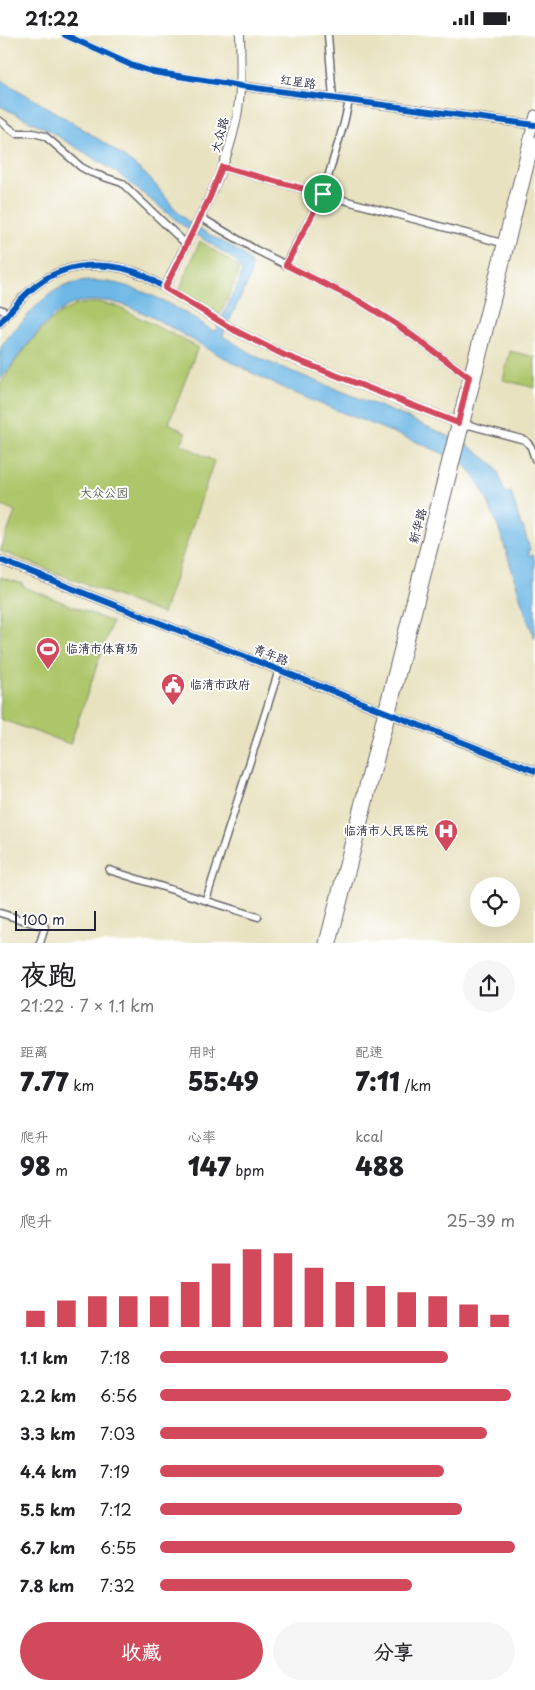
<!DOCTYPE html>
<html lang="zh">
<meta charset="utf-8">
<style>
:root{--surface:#fff;--page:#f6f6f6;--text:#202124;--muted:#757577;--accent:#d1495b}
body{margin:0;font-family:"Playpen Sans","LXGW WenKai TC",sans-serif;background:var(--page);color:var(--text);height:100vh;display:flex;flex-direction:column;font-size:19px;white-space:nowrap}
*{box-sizing:border-box;margin:0}
p{font-size:16px;color:var(--muted)}
.icon{flex:none;width:28px;height:28px;fill:none;stroke:currentColor;stroke-width:2;stroke-linecap:round;stroke-linejoin:round}
.map{position:relative;height:908px;overflow:hidden}
.drawer{display:flex;flex-direction:column;background:var(--surface);flex:1}
.drawer>*{flex:none}
.tools{position:absolute;left:470px;top:842px;display:grid;gap:10px}
.tools a{display:grid;place-items:center;width:50px;height:50px;border-radius:50%;background:var(--surface);box-shadow:0 5px 20px #0002;font-size:25px}
.scale{position:absolute;left:15px;bottom:12px;width:81px;box-sizing:border-box;padding-left:5px;border:2px solid #22223b;border-top:0;font-size:14px;line-height:18px;white-space:nowrap;color:#22223b;-webkit-text-stroke:4px #fff;paint-order:stroke}
.pin{position:absolute;display:grid;place-items:center;width:42px;height:42px;color:#fff;margin:-21px;border:2px solid #fff;border-radius:50%;box-shadow:0 1px 5px #0007}
.round{display:grid;place-items:center;flex:none;width:52px;height:52px;border-radius:26px;background:var(--page)}
.head{display:flex;align-items:center;justify-content:space-between;height:85px;padding:0 20px}
h1{font-size:28px;font-weight:800;line-height:38px}
.metrics{display:grid;grid-template-columns:repeat(3,1fr);gap:8px;height:85px;padding:5px 20px}
.metrics div{display:grid;align-content:center}
.metrics b{font-size:25px;font-weight:800}
.metrics small{font-size:14px;font-weight:400}
.metrics p{font-size:14px}
.chart{height:140px;padding:10px 20px}
.chart p{display:flex;justify-content:space-between}
.chart svg{width:100%;height:90px;margin-top:5px;stroke:var(--accent);stroke-width:6}
.cta{display:flex;gap:10px;margin-top:auto;padding:10px 20px}
.cta a{flex:1;height:58px;border-radius:30px;background:var(--accent);color:#fff;font-size:20px;font-weight:800;line-height:58px;text-align:center}
.cta a+a{background:var(--page);color:var(--text)}
ul{padding:0 20px;list-style:none;font-size:16px}
li{display:grid;grid-template-columns:80px 60px 1fr;align-items:center;height:38px}
li i{height:12px;border-radius:6px;background:var(--accent)}
.status{display:flex;justify-content:space-between;align-items:center;height:35px;padding:0 25px;background:var(--surface);direction:ltr}
.status svg{height:14px;fill:currentColor}
.map>svg:first-child{display:block}
</style>
<div class="status"><b>21:22</b><svg viewBox="0 0 49 12"><path d="M0 12V9h3v3zM5 12V6h3v6zM10 12V3h3v9zM15 12V0h3v12zM26 1h20v11H26zM47 4h2v5h-2z"/></svg></div>
<div class="map">
<svg width="535" height="908" viewBox="0 0 535 908">
<rect width="100%" height="100%" fill="#fff"/>
<filter id="ink" filterUnits="userSpaceOnUse"><feTurbulence type="fractalNoise" baseFrequency=".02" numOctaves="2"/><feDisplacementMap in="SourceGraphic" scale="10" xChannelSelector="R" yChannelSelector="G"/><feConvolveMatrix kernelMatrix="1 2 1 2 8 2 1 2 1" color-interpolation-filters="sRGB"/></filter>
<filter id="wash" filterUnits="userSpaceOnUse"><feTurbulence type="fractalNoise" baseFrequency=".0096" numOctaves="4" result="noise"/><feDisplacementMap in="SourceGraphic" scale="20" xChannelSelector="R" yChannelSelector="G"/><feGaussianBlur stdDeviation="1.12" result="paint"/><feColorMatrix in="noise" values="0 0 0 0 0 0 0 0 0 0 0 0 0 0 0 0 0 1.4 0 .05"/><feComposite in="paint" operator="in"/></filter>
<g filter="url(#wash)">
<rect width="100%" height="100%" fill="#e8e2c0"/>
<path fill="#aec66b" stroke="#687453" d="M200 206 236 230 238 233V240L220 280 181 257V251Z
M100 268 116 271 198 312 169 388 186 398 181 409 214 426 163 579 0 516 15 477 0 470V350C13 328 46 283 70 273 79 268 90 268 100 268Z
M510 316 535 322V353L503 345Z
M0 542 23 549 22 551 112 587 70 709 0 684Z"/>
<path fill="#6cb7e5" stroke="#476c90" d="M0 44C48 74 99 100 143 137 159 151 169 169 184 183 198 196 241 213 250 227 252 232 251 237 250 242L223 299 224 302 263 325 399 379 468 410 494 430 499 439 505 459 511 457 521 491H523L530 515 528 516 530 521 533 520 535 525V604C516 559 508 510 487 465 482 455 477 444 470 436 461 424 419 408 404 402 363 385 321 370 281 352 253 339 225 324 198 308 171 293 143 274 113 267 102 265 90 266 79 267 51 272 18 323 0 345 0 337 0 322 0 315 2 307 23 286 29 279 39 268 51 256 65 251 104 236 148 257 182 276 193 282 203 291 214 296L216 295 239 247 242 237 236 226 181 189 116 137 46 94 0 71Z"/>
</g>
<g filter="url(#ink)">
<g fill="none" stroke-linecap="round" stroke-linejoin="round">
<g stroke="#67656a" stroke-width="9">
<path id="minor" d="M65 0 131 30 153 37 241 51
M328 0 333 63
M0 86 16 98H33L45 101 81 132 92 138 122 148 186 209
M222 132 502 208
M200 182 256 215 361 267 396 289 469 342
M285 230 323 159 344 88 349 66
M0 274 8 278
M465 389 525 405 531 412 535 424
M109 835 258 882
M206 865 279 635
M0 878 45 892 40 908"/>
</g>
<g stroke="#67656a" stroke-width="10">
<path id="tertiary" d="M241 51 535 90
M165 253C188 202 219 154 233 99 242 67 241 33 240 0
M0 288C13 273 25 258 41 247 70 226 114 226 145 241L234 295 284 320 458 388
M0 525 535 736"/>
</g>
<g stroke="#67656a" stroke-width="11">
<path id="secondary" d="M324 908 535 80
M332 908 475 348 535 106"/>
</g>
<use href="#minor" stroke="#fff" stroke-width="6"/>
<use href="#tertiary" stroke="#fff" stroke-width="8"/>
<use href="#secondary" stroke="#fff" stroke-width="9"/>
<g stroke="#fff" stroke-width="9">
<path id="cycleway" d="M65 0 131 30 153 37 241 51 535 90
M0 288C13 273 25 258 41 247 70 226 114 226 145 241L234 295 284 320 458 388
M0 525 535 736"/>
</g>
<use href="#cycleway" stroke="#0057b8" stroke-width="6"/>
</g>
</g>
<g fill="none" stroke-linecap="round" stroke-linejoin="round" filter="url(#ink)">
<g stroke="#fff" stroke-width="10">
<path id="route" d="M222 132 323 159 286 230 361 267 396 289 469 342 458 388 284 320 234 295 165 253 210 162Z"/>
</g>
<use href="#route" stroke="#d1495b" stroke-width="6"/>
</g>
<defs>
<g id="stadium-pin" transform="scale(1.25)"><path d="M0 17L-7.5 6A9.5 9.5 0 1 1 7.5 6Z" fill="#d1495b" stroke="#fff"/><path d="M0-5a6.5 5 0 1 0 0 10a6.5 5 0 1 0 0-10ZM-3.5-1.8h7v3.6h-7Z" fill="#fff"/></g>
<g id="civic-pin" transform="scale(1.25)"><path d="M0 17L-7.5 6A9.5 9.5 0 1 1 7.5 6Z" fill="#d1495b" stroke="#fff"/><path d="M-.6-6.5H3V-4.5H.6V-3L4-1V1h2V6H-6V1h2V-1L-.6-3ZM-1.2 2.5V6h2.4V2.5Z" fill="#fff"/></g>
<g id="hospital-pin" transform="scale(1.25)"><path d="M0 17L-7.5 6A9.5 9.5 0 1 1 7.5 6Z" fill="#d1495b" stroke="#fff"/><path d="M-5-5h3v3.5h4V-5h3V5h-3V1.5h-4V5h-3Z" fill="#fff"/></g>
</defs>
<g fill-rule="evenodd">
<use href="#stadium-pin" x="48" y="614"/>
<use href="#civic-pin" x="173" y="650"/>
<use href="#hospital-pin" x="446" y="796"/>
</g>
<g text-anchor="middle" stroke-width="4" stroke-linejoin="round" paint-order="stroke">
<g font-size="12" fill="#22223b" stroke="#fff">
<text transform="translate(298 47) rotate(8)" y="4">红星路</text>
<text transform="translate(220 100) rotate(-75)" y="4">大众路</text>
<text transform="translate(418 491) rotate(-75)" y="4">新华路</text>
<text transform="translate(271 620) rotate(21)" y="4">青年路</text>
</g>
<g font-size="12" fill="#535b4c" stroke="#fff">
<text x="104" y="462">大众公园</text>
</g>
<g font-size="12" fill="#22223b" stroke="#fff" text-anchor="start">
<text x="66" y="618">临清市体育场</text>
<text x="190" y="654">临清市政府</text>
<text x="428" y="800" text-anchor="end">临清市人民医院</text>
</g>
</g>
</svg>
<div class="tools">
<a><svg class="icon" aria-label="locate" viewBox="0 0 24 24"><circle cx="12" cy="12" r="6"/><path d="M12 2v4M12 18v4M2 12h4M18 12h4"/></svg></a>
</div>
<div class="scale">100 m</div>
<div class="pin" style="left:323px;top:159px;background:#1e9e55"><svg class="icon" aria-label="arrive" viewBox="0 0 24 24"><path d="M6 21V4h12l-3 4 3 4H6"/></svg></div>
</div>
<section class="drawer">
<div class="head"><div><h1>夜跑</h1><p>21:22 · 7 × 1.1 km</p></div><a class="round"><svg class="icon" aria-label="share" viewBox="0 0 24 24"><path d="M12 15V3M7 8l5-5 5 5M5 13v7h14v-7"/></svg></a></div>
<div class="metrics">
<div><p>距离</p><b>7.77<small> km</small></b></div>
<div><p>用时</p><b>55:49</b></div>
<div><p>配速</p><b>7:11<small> /km</small></b></div>
</div>
<div class="metrics">
<div><p>爬升</p><b>98<small> m</small></b></div>
<div><p>心率</p><b>147<small> bpm</small></b></div>
<div><p>kcal</p><b>488</b></div>
</div>
<div class="chart"><p><span>爬升</span>25–39 m</p>
<svg viewBox="0 0 160 44" preserveAspectRatio="none"><path d="M5 44V36M15 44V31M25 44V29M35 44V29M45 44V29M55 44V22M65 44V13M75 44V6M85 44V8M95 44V15M105 44V22M115 44V24M125 44V27M135 44V29M145 44V33M155 44V38"/></svg>
</div>
<ul>
<li><b>1.1 km</b>7:18<i style="width:81%"></i></li>
<li><b>2.2 km</b>6:56<i style="width:99%"></i></li>
<li><b>3.3 km</b>7:03<i style="width:92%"></i></li>
<li><b>4.4 km</b>7:19<i style="width:80%"></i></li>
<li><b>5.5 km</b>7:12<i style="width:85%"></i></li>
<li><b>6.7 km</b>6:55<i style="width:100%"></i></li>
<li><b>7.8 km</b>7:32<i style="width:71%"></i></li>
</ul>
<div class="cta"><a>收藏</a><a>分享</a></div>
</section>
